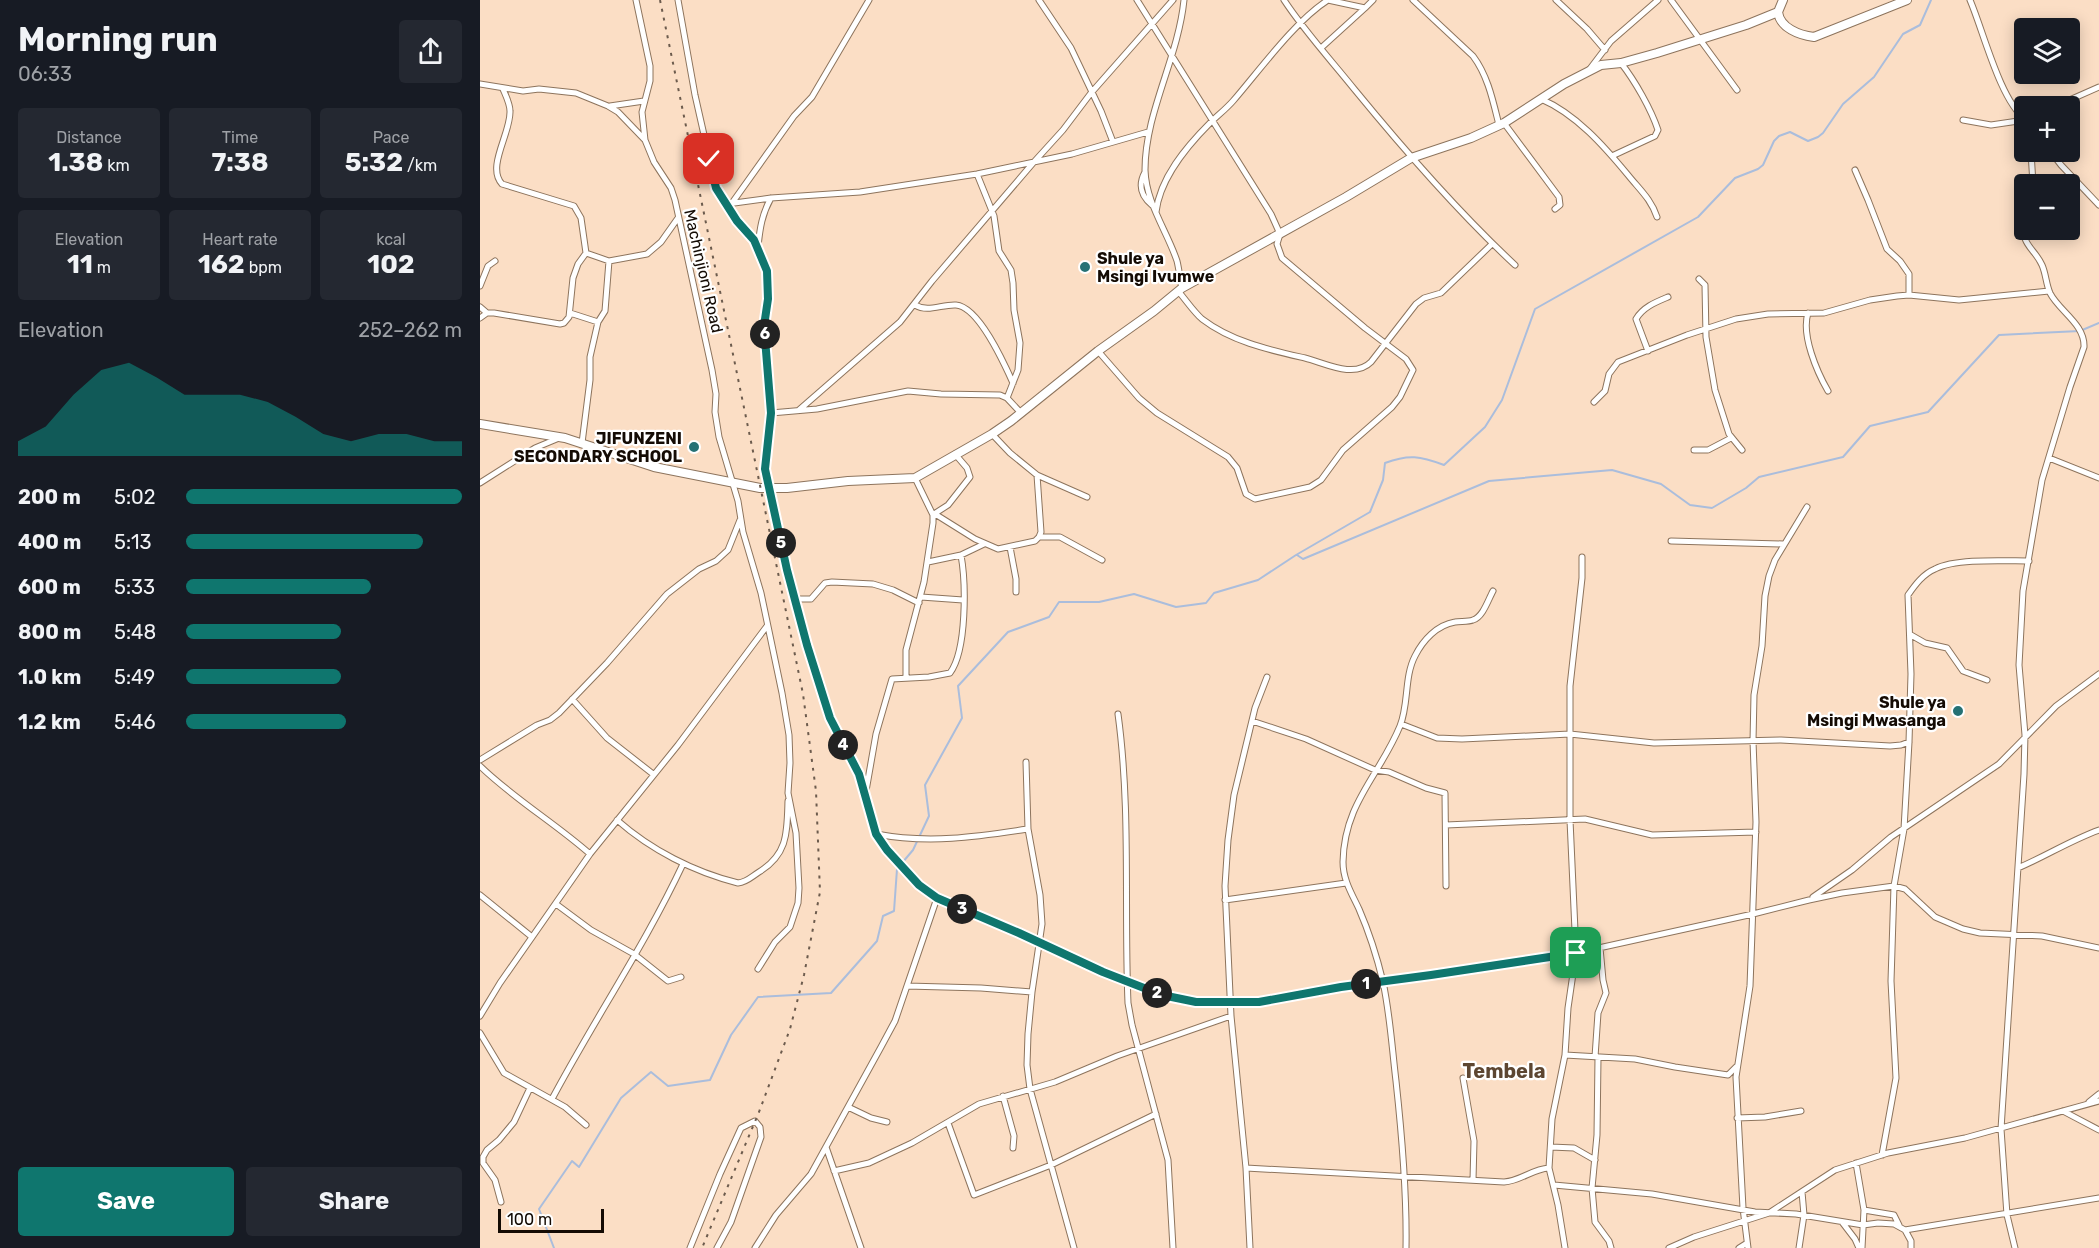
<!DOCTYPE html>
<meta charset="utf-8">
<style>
:root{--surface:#171b24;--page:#242831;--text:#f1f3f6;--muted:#9ea1a6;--accent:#0f766e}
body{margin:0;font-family:Rubik,sans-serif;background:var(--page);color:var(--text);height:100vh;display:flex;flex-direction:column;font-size:22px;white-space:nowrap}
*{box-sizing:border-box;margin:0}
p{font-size:20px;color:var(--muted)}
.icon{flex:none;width:33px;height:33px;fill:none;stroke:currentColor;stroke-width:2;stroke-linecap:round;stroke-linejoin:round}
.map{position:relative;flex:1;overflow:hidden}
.drawer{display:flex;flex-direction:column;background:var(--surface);width:480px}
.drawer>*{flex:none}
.controls{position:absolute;left:1534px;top:18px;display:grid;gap:12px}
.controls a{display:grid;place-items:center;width:66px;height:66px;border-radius:6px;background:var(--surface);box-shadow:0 3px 15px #0003;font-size:30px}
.scale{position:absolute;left:18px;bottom:15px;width:106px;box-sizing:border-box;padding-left:6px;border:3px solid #140b04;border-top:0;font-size:16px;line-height:21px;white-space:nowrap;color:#140b04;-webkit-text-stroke:4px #fff;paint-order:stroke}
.pin{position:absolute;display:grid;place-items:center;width:51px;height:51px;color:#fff;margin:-26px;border-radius:12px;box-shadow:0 3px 9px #0006}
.km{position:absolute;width:30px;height:30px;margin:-15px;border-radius:50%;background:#222;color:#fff;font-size:16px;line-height:30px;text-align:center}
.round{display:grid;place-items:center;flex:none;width:63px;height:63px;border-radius:6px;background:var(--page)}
.headline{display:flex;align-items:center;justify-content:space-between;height:102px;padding:0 18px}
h1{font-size:33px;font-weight:700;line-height:45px}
.stats{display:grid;grid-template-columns:repeat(3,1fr);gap:9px;height:102px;padding:6px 18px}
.stats div{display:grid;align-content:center;border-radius:6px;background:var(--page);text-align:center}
.stats b{font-size:26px;font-weight:700}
.stats small{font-size:16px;font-weight:400}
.stats p{font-size:16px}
.chart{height:168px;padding:12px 18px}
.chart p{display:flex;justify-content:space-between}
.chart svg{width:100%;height:108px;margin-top:6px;fill:var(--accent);opacity:.7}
.primary-button{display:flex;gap:12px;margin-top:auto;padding:12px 18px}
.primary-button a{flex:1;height:69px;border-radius:6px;background:var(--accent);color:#fff;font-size:24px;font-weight:700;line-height:69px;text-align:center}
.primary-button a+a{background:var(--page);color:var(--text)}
ul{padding:0 18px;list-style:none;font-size:20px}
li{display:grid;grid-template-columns:96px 72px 1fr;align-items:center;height:45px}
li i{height:15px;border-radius:8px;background:var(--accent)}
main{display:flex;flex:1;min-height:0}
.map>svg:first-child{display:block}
</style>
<main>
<section class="drawer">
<div class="headline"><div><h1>Morning run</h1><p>06:33</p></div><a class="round"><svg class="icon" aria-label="share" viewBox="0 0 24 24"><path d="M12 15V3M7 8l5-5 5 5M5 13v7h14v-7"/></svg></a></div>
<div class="stats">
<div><p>Distance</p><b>1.38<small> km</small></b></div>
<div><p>Time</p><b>7:38</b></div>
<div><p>Pace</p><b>5:32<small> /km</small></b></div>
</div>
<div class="stats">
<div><p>Elevation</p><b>11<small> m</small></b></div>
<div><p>Heart rate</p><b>162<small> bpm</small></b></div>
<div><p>kcal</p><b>102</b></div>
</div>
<div class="chart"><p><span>Elevation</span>252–262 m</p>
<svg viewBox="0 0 160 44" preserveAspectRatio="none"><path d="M0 44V38L10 32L20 19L30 9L40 6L50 12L60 19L70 19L80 19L90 22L100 28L110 35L120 38L130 35L140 35L150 38L160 38V44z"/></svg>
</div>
<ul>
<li><b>200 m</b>5:02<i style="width:100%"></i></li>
<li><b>400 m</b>5:13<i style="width:86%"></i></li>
<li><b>600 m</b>5:33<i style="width:67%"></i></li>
<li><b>800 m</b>5:48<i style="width:56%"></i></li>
<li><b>1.0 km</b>5:49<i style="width:56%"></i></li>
<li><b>1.2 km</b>5:46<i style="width:58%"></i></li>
</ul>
<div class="primary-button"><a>Save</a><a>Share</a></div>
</section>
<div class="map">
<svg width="1619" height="1248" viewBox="0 0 1619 1248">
<rect width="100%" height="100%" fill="#fbdec5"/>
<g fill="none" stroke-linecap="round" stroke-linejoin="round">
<path stroke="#aabddc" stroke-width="2" d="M817 555 823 559 1009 481 1132 470 1181 484 1210 505 1232 508 1266 488 1279 477 1363 457 1390 426 1448 412 1519 335 1600 331 1619 323
M74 1248 59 1209 92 1161 99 1167 141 1098 171 1072 188 1086 230 1080 251 1035 278 997 351 993 397 941 403 916 414 911 417 869 433 850 449 816 445 785 482 718 478 686 528 632 569 617 579 602H619L654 594 696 607 726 603 734 593 778 580 816 555 890 512 903 480 905 463C929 454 940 456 964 465L1005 427 1022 400 1055 309 1218 217 1255 178 1278 169 1283 165 1294 141 1299 136 1310 132 1328 141 1338 137 1343 133 1363 104 1394 77 1423 34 1440 25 1451 0"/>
<g stroke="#8d745d" stroke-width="7">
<path id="street" d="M156 0 170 66V81L162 112 165 140 174 162 191 188 195 200 232 370 236 394 235 412 239 437 258 501 263 532 281 593 302 693 309 735 310 763 308 793 316 833 319 888 318 903 310 927 295 942 278 969
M198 0 215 95 236 188 257 221 274 239 287 271 288 299 284 326 291 413 284 461 285 469 316 607 341 691 359 739 379 774 396 834 407 850 439 885 457 898 539 932 623 972 682 995 716 1002H779L801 999 861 987 951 975 1096 953 1273 914 1329 900 1362 893 1414 886 1425 889 1455 917 1483 929 1500 933 1562 936 1619 948
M559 0 591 48 621 111 633 142
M804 0C825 32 851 60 875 90 925 151 977 211 1035 265
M933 0 993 56C1008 76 1013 101 1019 125
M1076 0 1107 29 1125 50
M1191 0 1257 90
M1490 0C1503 30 1520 100 1545 119
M841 48 885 8
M1109 70 1131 41 1178 0
M0 84 43 91 59 89 96 93 128 106 138 112 164 139
M23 89C26 96 30 104 30 111 31 133 6 167 22 184L94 206 101 218 106 253 129 261 167 254 181 242 198 218
M1061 99C1096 114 1124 146 1148 175 1160 190 1171 199 1177 217
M130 106 164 101
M1576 106 1619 87
M1483 120 1511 125 1545 120
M1024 123 1079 197 1080 205 1075 209
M1551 152 1553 184
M1571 152 1581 165 1619 205
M1132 156 1175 136 1178 130C1171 109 1155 81 1141 63
M1375 170 1388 200 1407 249 1420 261 1429 274V295
M665 172C658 185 660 195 672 205
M497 174 514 216 519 251 531 270 533 283 534 310 540 343 538 370 527 398
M252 203 314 116 332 97 389 0
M247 204 291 198 380 192 497 174 592 154 668 132
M676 212C680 178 706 147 730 123 737 116 746 109 753 101 779 71 815 21 848 0L885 8 893 0
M278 246C280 228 282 214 291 198
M1219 279 1225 285 1226 337 1235 390 1249 434 1262 450
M0 286 8 266 15 261
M702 288C700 279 699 269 697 261 687 231 666 203 665 170 665 112 698 59 704 0
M698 291C706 300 713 311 722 319 752 342 790 350 825 358 845 363 874 379 891 362L936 304 944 298 961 293 1012 244
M435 305C448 313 462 304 476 305 499 307 524 363 533 383
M0 307 7 313
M90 313 118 322
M1328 313C1321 335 1337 372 1348 391
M0 318 7 313H14L80 324 84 323 89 317 93 278 98 264 106 253
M618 351 659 398 677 413 748 457 757 468 766 494 775 499 830 487 841 480 863 450 912 407 920 397 933 370 926 359 885 328 802 258 797 244 800 234 791 214 657 0
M1168 351 1156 319C1163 307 1176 302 1188 297
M1114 402 1125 391 1129 374 1138 362 1207 335 1256 319 1288 314 1344 313 1390 300 1417 296 1429 295 1479 300 1569 291
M319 410 420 322 452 281 553 163 583 130 611 93 693 0
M291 413 337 409 428 391 461 394 520 395 527 398 541 413
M512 434 530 453 557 475 607 497
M102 443 110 380V357L118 322 125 311 129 261
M1214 450H1228L1251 438
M1569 458 1619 478
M0 483 55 448 79 438
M454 514 468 505 490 477 487 468 475 454
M455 514 495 539 518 549 555 541 559 537 561 532 557 475
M559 537H580L622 560
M1191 541 1303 544
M530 547 536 579V592
M448 562 481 555 504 544
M441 597 483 600
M314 599H331L345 583 352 582 393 584 413 590 439 603
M1431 635 1445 643 1467 648 1483 671 1507 680
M426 678V650L444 582 453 523V515L435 478
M92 699 127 738 173 774
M638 714C651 809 644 907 648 1003L652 1025 688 1160 693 1248
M772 721 826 739 895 770 909 772 946 788 965 793 966 886
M921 724 957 738 982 739 1090 734 1174 743 1301 740 1410 746 1421 745 1429 742
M0 760 57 725 70 720 79 713 127 663 187 594 219 569 236 561 248 550 260 520
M546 762 548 829 560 895 562 924 552 992 548 1034 547 1065 550 1089 594 1248
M0 766C34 799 75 823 110 854
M386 791 396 734 412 679 449 677 470 673C487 650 486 583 481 555
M137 820C171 850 214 872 258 883 267 882 271 877 279 872 308 854 307 833 308 801
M966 825 1105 819 1172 835 1276 832
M396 834C449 844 495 837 548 829
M1538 868C1566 856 1591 840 1619 830
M0 895 52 937
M1333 897 1372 870 1411 837 1519 764 1576 706 1619 674
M745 900 866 883
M76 904 111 930 154 954 188 981 201 977
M427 986 501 988 552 992
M0 1016 20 983 110 854 198 745 287 626
M0 1033 24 1073 85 1107 106 1125
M1085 1055 1155 1059 1195 1067 1248 1075 1256 1067
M1115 1057 1118 1013 1126 993 1123 980 1120 948
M1118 1058 1117 1135 1112 1188 1115 1222 1129 1241 1131 1248
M983 1078 994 1141 993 1180
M523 1096 534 1136 533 1148
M72 1099C114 1020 165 945 203 864
M1609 1102 1619 1094
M368 1107 391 1118 407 1122
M1583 1111 1619 1130
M1257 1118 1285 1117 1321 1111
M468 1123 494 1195 571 1165 676 1114
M346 1147 381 1248
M1071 1147 1094 1148 1115 1160
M1402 1155 1416 1078 1411 981 1414 886 1424 829 1429 742 1431 674 1428 595C1435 585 1443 574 1455 569 1476 558 1525 561 1549 561
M1376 1163 1384 1210 1382 1248
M766 1168 1024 1182C1041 1181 1052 1169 1069 1168
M354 1171 389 1163 432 1143 499 1104 575 1082 637 1056 751 1016
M1074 1185 1172 1194 1275 1212 1316 1214 1383 1225 1398 1223 1414 1224 1425 1230 1431 1241V1248
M21 1202 15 1180 3 1163V1157L7 1150 19 1140 34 1122 50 1088
M1384 1210 1414 1215 1419 1225
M1362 1222 1375 1239 1379 1248
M1425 1230 1619 1198
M210 1248 240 1174 261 1128 275 1121 280 1127 281 1137 251 1222 237 1248
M275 1248 296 1215 331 1174 401 1047 415 1021 457 898
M770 1248 766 1168 751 1016 745 886 748 840 754 795 775 708 787 677
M926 1248C927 1192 922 1136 916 1081 912 1048 910 1014 903 982 897 957 889 932 879 909 872 894 863 880 863 862 864 803 900 775 920 726 929 704 924 677 935 656 943 640 957 625 975 622 980 621 988 622 993 620 1003 617 1008 600 1013 591
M1085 1248 1078 1205 1069 1168 1072 1119 1085 1055 1088 1008 1096 953 1090 820V686L1102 578V557
M1189 1248 1214 1237 1289 1213 1355 1170 1408 1153 1485 1138 1619 1101
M1259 1248 1267 1243
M1268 1248 1263 1208 1256 1077 1270 986 1276 822 1273 741 1274 695 1282 646 1285 596 1289 576 1295 560 1327 507
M1319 1248 1324 1215 1322 1192
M1535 1248 1527 1215 1521 1129 1544 774 1545 735 1539 665 1543 591 1562 480 1590 387 1604 347C1605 324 1579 311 1570 293 1566 284 1566 274 1562 265 1554 247 1539 245 1545 219"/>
</g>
<g stroke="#8d745d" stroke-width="10">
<path id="secondary" d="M1303 0 1298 12C1300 28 1319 35 1334 37L1427 0
M0 424 85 438 174 467 280 488H307L368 481 435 478 512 434 531 421 618 351 674 311 702 288 866 197 931 158 991 138 1024 123 1084 84 1121 65 1141 63 1177 53 1266 25 1298 12"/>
</g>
<use href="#street" stroke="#fff" stroke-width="5"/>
<use href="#secondary" stroke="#fff" stroke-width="8"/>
<path stroke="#6c5b4d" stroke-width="2" stroke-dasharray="3 6" stroke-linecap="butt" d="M180 0 323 694 336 791 340 892 324 975 310 1029 279 1112 222 1248"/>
</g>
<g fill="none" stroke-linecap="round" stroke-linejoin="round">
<g stroke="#fff" stroke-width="12">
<path id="route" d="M229 159 236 188 257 221 274 240 287 271 288 299 284 326 291 413 285 469 307 570 327 645 350 718 379 774 396 834 407 850 439 885 457 898 539 933 623 972 682 995 716 1002H779L861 987 951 975 1096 953"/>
</g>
<use href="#route" stroke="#0f766e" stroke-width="8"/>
</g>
<g fill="#267174" stroke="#fff" stroke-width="2">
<circle cx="605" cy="267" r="6"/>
<circle cx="214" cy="447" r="6"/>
<circle cx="1478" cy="711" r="6"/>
</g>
<g text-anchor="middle" stroke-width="4.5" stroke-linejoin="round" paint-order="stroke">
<g font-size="16" font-weight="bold" fill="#140b04" stroke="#fff" text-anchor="end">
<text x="617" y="264" text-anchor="start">Shule ya<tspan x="617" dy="18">Msingi Ivumwe</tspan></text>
<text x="202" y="444">JIFUNZENI<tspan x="202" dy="18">SECONDARY SCHOOL</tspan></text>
<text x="1466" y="708">Shule ya<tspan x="1466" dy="18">Msingi Mwasanga</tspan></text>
</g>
<g font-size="16" fill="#140b04" stroke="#fff">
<text transform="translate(224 271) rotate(77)" y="6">Machinjioni Road</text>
</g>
<g font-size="20" font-weight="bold" fill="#5d4631" stroke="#fff">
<text x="1024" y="1078">Tembela</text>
</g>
</g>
</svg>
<div class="controls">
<a><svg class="icon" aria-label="layers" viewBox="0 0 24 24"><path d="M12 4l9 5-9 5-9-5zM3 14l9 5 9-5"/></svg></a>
<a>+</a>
<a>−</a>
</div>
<div class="scale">100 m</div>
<div class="pin" style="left:1096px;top:953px;background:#1e9e55"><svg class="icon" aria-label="arrive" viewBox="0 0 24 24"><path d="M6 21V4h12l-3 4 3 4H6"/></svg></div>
<div class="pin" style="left:229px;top:159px;background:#d93025"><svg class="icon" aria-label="check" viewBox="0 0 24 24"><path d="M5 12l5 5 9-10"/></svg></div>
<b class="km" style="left:886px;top:984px">1</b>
<b class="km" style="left:677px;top:993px">2</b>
<b class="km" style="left:482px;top:909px">3</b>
<b class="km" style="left:363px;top:745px">4</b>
<b class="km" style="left:301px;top:543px">5</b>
<b class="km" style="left:285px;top:334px">6</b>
</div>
</main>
